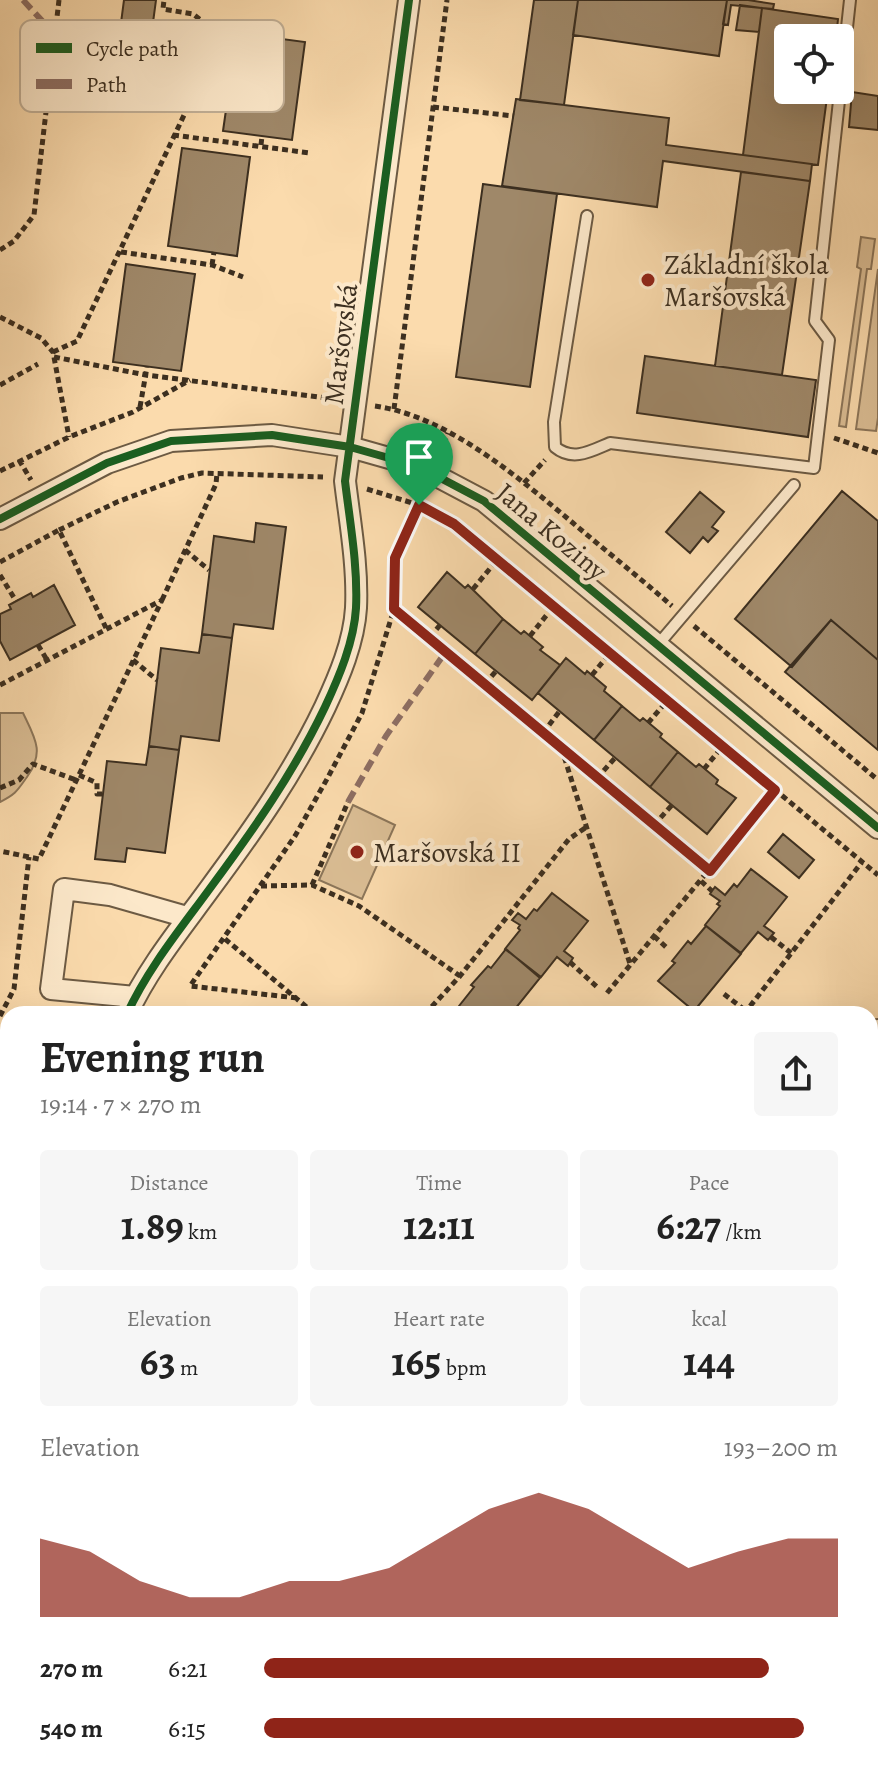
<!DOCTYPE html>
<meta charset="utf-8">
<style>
:root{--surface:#fff;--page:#f6f6f6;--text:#222;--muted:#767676;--accent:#8f2418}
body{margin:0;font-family:Alegreya,serif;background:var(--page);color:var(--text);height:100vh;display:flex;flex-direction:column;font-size:30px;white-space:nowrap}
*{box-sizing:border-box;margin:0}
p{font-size:26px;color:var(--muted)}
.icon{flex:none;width:44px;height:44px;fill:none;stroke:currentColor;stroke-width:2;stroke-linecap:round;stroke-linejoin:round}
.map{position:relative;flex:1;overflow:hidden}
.drawer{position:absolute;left:0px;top:1006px;width:878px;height:768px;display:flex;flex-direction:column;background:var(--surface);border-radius:24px 24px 0 0;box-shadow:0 8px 32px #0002}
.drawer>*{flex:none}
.controls{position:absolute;left:774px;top:24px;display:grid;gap:16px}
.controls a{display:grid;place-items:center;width:80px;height:80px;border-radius:8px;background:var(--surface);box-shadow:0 8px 32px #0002;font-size:40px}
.pin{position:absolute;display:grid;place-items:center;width:68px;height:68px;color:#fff;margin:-82px -34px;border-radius:50% 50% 50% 0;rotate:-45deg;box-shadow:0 0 8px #0007}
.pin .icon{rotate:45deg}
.round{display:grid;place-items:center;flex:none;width:84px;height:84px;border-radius:8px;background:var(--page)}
.head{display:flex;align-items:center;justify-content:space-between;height:136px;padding:0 40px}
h1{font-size:44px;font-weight:600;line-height:60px}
.metrics{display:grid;grid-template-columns:repeat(3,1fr);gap:12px;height:136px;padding:8px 40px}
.metrics div{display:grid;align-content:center;border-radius:8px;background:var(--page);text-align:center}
.metrics b{font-size:40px;font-weight:600}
.metrics small{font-size:22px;font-weight:400}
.metrics p{font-size:22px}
.chart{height:224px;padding:16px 40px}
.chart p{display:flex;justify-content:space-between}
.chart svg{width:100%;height:144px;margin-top:8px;fill:var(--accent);opacity:.7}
ul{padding:0 40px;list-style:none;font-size:26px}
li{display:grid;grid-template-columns:128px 96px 1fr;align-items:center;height:60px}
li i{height:20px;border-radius:10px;background:var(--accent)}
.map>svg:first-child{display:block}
</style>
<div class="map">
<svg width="878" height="1774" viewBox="0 0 878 1774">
<rect width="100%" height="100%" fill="#fbdbad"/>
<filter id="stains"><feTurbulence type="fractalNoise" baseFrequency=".0025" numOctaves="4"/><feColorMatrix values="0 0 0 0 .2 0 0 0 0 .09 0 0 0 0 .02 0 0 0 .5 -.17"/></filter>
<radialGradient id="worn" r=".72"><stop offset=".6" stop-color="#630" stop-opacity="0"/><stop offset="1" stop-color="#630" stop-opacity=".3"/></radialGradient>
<path fill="#dbbe95" stroke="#8c765a" stroke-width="2" d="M861 237 875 239 871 269H867L846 427 839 426 861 269 857 267Z
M878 269V418L876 431 856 429Z
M0 713H23C35 738 45 752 27 777 17 791 16 794 0 802Z
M353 805 395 825 362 899 319 880Z"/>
<path fill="#9f8869" stroke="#3c2f20" stroke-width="2" d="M124 0H156L152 30 176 33 167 99 112 91Z
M578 0H727L719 56 573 35Z
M578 0 564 105 520 100 534 0Z
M727 0H748L774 4 773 9 731 5 728 25 723 24Z
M740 5 762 8 759 32 736 30Z
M762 8 838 19 836 38H788V90H828L818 165 743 155Z
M237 33 305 42 292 140 223 131Z
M852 92 878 96V130L849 127Z
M516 99 669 118 666 145 812 164 810 181 663 161 657 207 502 186Z
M182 148 250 157 237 256 168 246Z
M741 172 810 181 782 375 715 366Z
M483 184 557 194 530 387 456 377Z
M126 264 195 274 181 371 113 362Z
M645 356 816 380 808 437 637 413Z
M842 491 878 521V660L831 620 792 667 735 619Z
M700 492 724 512 712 527 718 531 708 542 703 537 690 553 666 532Z
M256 523 286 527 273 629 234 624 232 638 202 634 214 536 254 542Z
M447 572 465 588 468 585 503 619 475 654 418 607Z
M54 585 75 625 10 660 0 641V614L11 609 9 605 31 593 33 597Z
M503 619 521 634 524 631 543 647 540 650 560 665 532 700 475 654Z
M831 620 878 660V750L785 672Z
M202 634 232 638 219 741 181 736 179 750 149 746 161 648 199 653Z
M566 658 585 674 587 671 606 687 604 691 622 706 594 740 538 693Z
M622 706 640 721 643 718 662 734 660 737 678 752 650 787 594 740Z
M149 746 179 750 165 853 127 848 125 862 95 859 107 761 146 765Z
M678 752 696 767 699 764 718 780 716 784 736 798 707 834 650 787Z
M783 834 814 860 799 878 768 852Z
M751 869 787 897 764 926 774 933 768 940 758 932 741 953 705 925 720 906 717 904 720 901 710 894 712 891 715 887 725 895 734 884 737 887Z
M552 893 588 921 564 951 573 958 568 966 557 957 541 977 505 949 520 930 518 928 520 925 512 920 518 913 526 919 534 909 537 911Z
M706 926 741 954 694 1011 658 981 675 963 672 961 688 941 691 944Z
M506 949 540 978 511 1014H469L459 1006 474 987 471 985 488 966 491 968Z
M8 1068V1134L0 1133Z
M875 1140 878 1142V1301L870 1311V1146Z
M0 1264 8 1265V1317L0 1316Z
M0 1500 8 1501V1519L2 1545H0Z
M870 1604 878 1608V1769L876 1774H676L680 1766H870Z
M656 1766H680L676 1774H652Z"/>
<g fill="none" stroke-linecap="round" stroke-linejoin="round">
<g stroke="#6c5a43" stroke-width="14">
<path id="service" d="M587 216 554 422 555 447C573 462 591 451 610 443L814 468 829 340 815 321 850 0
M656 647 794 485
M870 1592 878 1596"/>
</g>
<g stroke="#6c5a43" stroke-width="24">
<path id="minor" d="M0 519 107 463 171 441 272 435 350 447 403 462 431 473 484 501 878 828
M135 997 51 989 64 889 110 895 187 917
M127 1014C148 968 182 927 211 887 254 829 294 772 325 707 339 677 354 642 356 608 358 566 350 523 345 481L409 0
M870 1108 878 1114
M870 1512 878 1519
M0 1630 8 1632
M390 1766 393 1774"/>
</g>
<g stroke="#6c5a43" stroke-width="30">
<path id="tertiary" d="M870 1041 878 1033
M248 1774 255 1766"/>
</g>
<path stroke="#3c2f20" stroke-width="5" stroke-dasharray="6 4" stroke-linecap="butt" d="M433 107 514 116
M173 135 310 153
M261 145 262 136
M0 250 14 241 34 215 59 0
M121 252 212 265 243 277
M212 265 214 252
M0 317 41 338 53 352 69 437
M53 352 77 341 204 73 206 24 193 14 163 9 164 0
M54 357 146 375 334 399
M0 385 38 364
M375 406C447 416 519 478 573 523 606 551 640 578 672 606
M140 407 147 367
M394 409 447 0
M834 438 878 453
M440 453 448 433
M19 460 31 480
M0 471 69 437 133 412 190 380
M524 483 545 460
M367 489 419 505 454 524 878 875
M424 492 395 558 394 609 447 650 562 750 630 964
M59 530 117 502 181 478 202 473 323 477
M185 550 209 570
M0 562 59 530 106 628
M0 575 16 601
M473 589 497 560
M162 600 216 484 217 473
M694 626 878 780
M530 636 553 607
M430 637 440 625
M38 645 47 660
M133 660 157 680
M592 675 610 653
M485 684 496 671
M0 685 162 600 39 859 0 851
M648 723 667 701
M543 733 559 712
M562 750 710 871
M704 769 722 747
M79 775 97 783V794H103
M597 778 615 758
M0 788 19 780 33 764 76 780
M654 825 672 805
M701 881 712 891
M312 885 348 802
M261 886 312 885 359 906 460 976
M654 936 666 947
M771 937 791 953
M225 939 315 1014
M570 962 597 987
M607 993 775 790
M724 994 746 1011
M297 998 190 986 295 836 327 779 362 713 394 609
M425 1014 460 976 569 839 588 826
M744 1014 862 862
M0 1016 14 989 29 857
M0 1072 6 1081
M0 1184 8 1185
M0 1239 8 1240
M870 1374 878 1363
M875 1422 878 1418"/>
<use href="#service" stroke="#fce8ca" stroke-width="10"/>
<use href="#minor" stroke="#fce8ca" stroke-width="20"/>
<use href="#tertiary" stroke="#fce8ca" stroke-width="26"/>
<path stroke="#8d6e63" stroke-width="6" stroke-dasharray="12 6" stroke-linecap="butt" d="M23 0 55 35
M348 802 386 736 447 650"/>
<g stroke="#fce8ca" stroke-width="13">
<path id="cycleway" d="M0 519 107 463 171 441 272 435 350 447 403 462 431 473 484 501 878 828
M127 1014C148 968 182 927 211 887 254 829 294 772 325 707 339 677 354 642 356 608 358 566 350 523 345 481L409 0"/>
</g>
<use href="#cycleway" stroke="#1b5e20" stroke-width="8"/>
</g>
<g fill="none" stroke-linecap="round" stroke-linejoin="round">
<g stroke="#fff" stroke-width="16">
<path id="route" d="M419 505 454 524 775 790 710 871 394 609 395 558Z"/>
</g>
<use href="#route" stroke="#8f2418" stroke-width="10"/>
</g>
<g fill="#8f2418" stroke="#fce8ca" stroke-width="3">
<circle cx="648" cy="280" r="8"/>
<circle cx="357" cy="852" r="8"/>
</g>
<g text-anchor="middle" stroke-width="8" stroke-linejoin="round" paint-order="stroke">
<g font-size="28" fill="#3c2f20" stroke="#fce8ca" text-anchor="start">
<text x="664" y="274">Základní škola<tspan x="664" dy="32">Maršovská</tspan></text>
<text x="373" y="862">Maršovská II</text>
</g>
<g font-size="28" fill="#3c2f20" stroke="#fce8ca">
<text transform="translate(340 344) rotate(-83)" y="10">Maršovská</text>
<text transform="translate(552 531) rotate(40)" y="10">Jana Koziny</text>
</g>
</g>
<rect x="20" y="20" width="264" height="92" rx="12" fill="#fce8ca" stroke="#c2b097" stroke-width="2"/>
<rect x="36" y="43" width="36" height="10" fill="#1b5e20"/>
<rect x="36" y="79" width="36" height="10" fill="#8d6e63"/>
<g font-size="22" fill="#3c2f20">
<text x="86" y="56">Cycle path</text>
<text x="86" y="92">Path</text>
</g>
<rect width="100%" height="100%" filter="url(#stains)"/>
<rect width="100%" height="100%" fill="url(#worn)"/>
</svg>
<div class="controls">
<a><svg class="icon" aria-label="locate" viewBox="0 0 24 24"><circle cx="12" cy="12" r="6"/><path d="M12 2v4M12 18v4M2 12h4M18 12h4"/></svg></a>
</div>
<div class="pin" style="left:419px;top:505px;background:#1e9e55"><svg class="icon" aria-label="arrive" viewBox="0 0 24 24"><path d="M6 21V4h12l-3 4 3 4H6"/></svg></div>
<section class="drawer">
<div class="head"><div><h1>Evening run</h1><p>19:14 · 7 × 270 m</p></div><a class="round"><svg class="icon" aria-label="share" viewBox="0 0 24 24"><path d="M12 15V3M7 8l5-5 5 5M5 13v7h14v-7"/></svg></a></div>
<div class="metrics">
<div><p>Distance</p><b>1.89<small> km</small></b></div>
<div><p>Time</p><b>12:11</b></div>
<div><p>Pace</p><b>6:27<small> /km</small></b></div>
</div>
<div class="metrics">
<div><p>Elevation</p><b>63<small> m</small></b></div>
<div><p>Heart rate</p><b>165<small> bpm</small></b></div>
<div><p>kcal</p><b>144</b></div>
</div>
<div class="chart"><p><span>Elevation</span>193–200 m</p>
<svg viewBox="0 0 160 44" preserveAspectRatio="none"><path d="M0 44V20L10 24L20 33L30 38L40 38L50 33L60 33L70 29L80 20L90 11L100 6L110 11L120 20L130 29L140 24L150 20L160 20V44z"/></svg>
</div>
<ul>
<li><b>270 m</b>6:21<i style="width:88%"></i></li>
<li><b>540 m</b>6:15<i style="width:94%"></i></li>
</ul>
</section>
</div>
